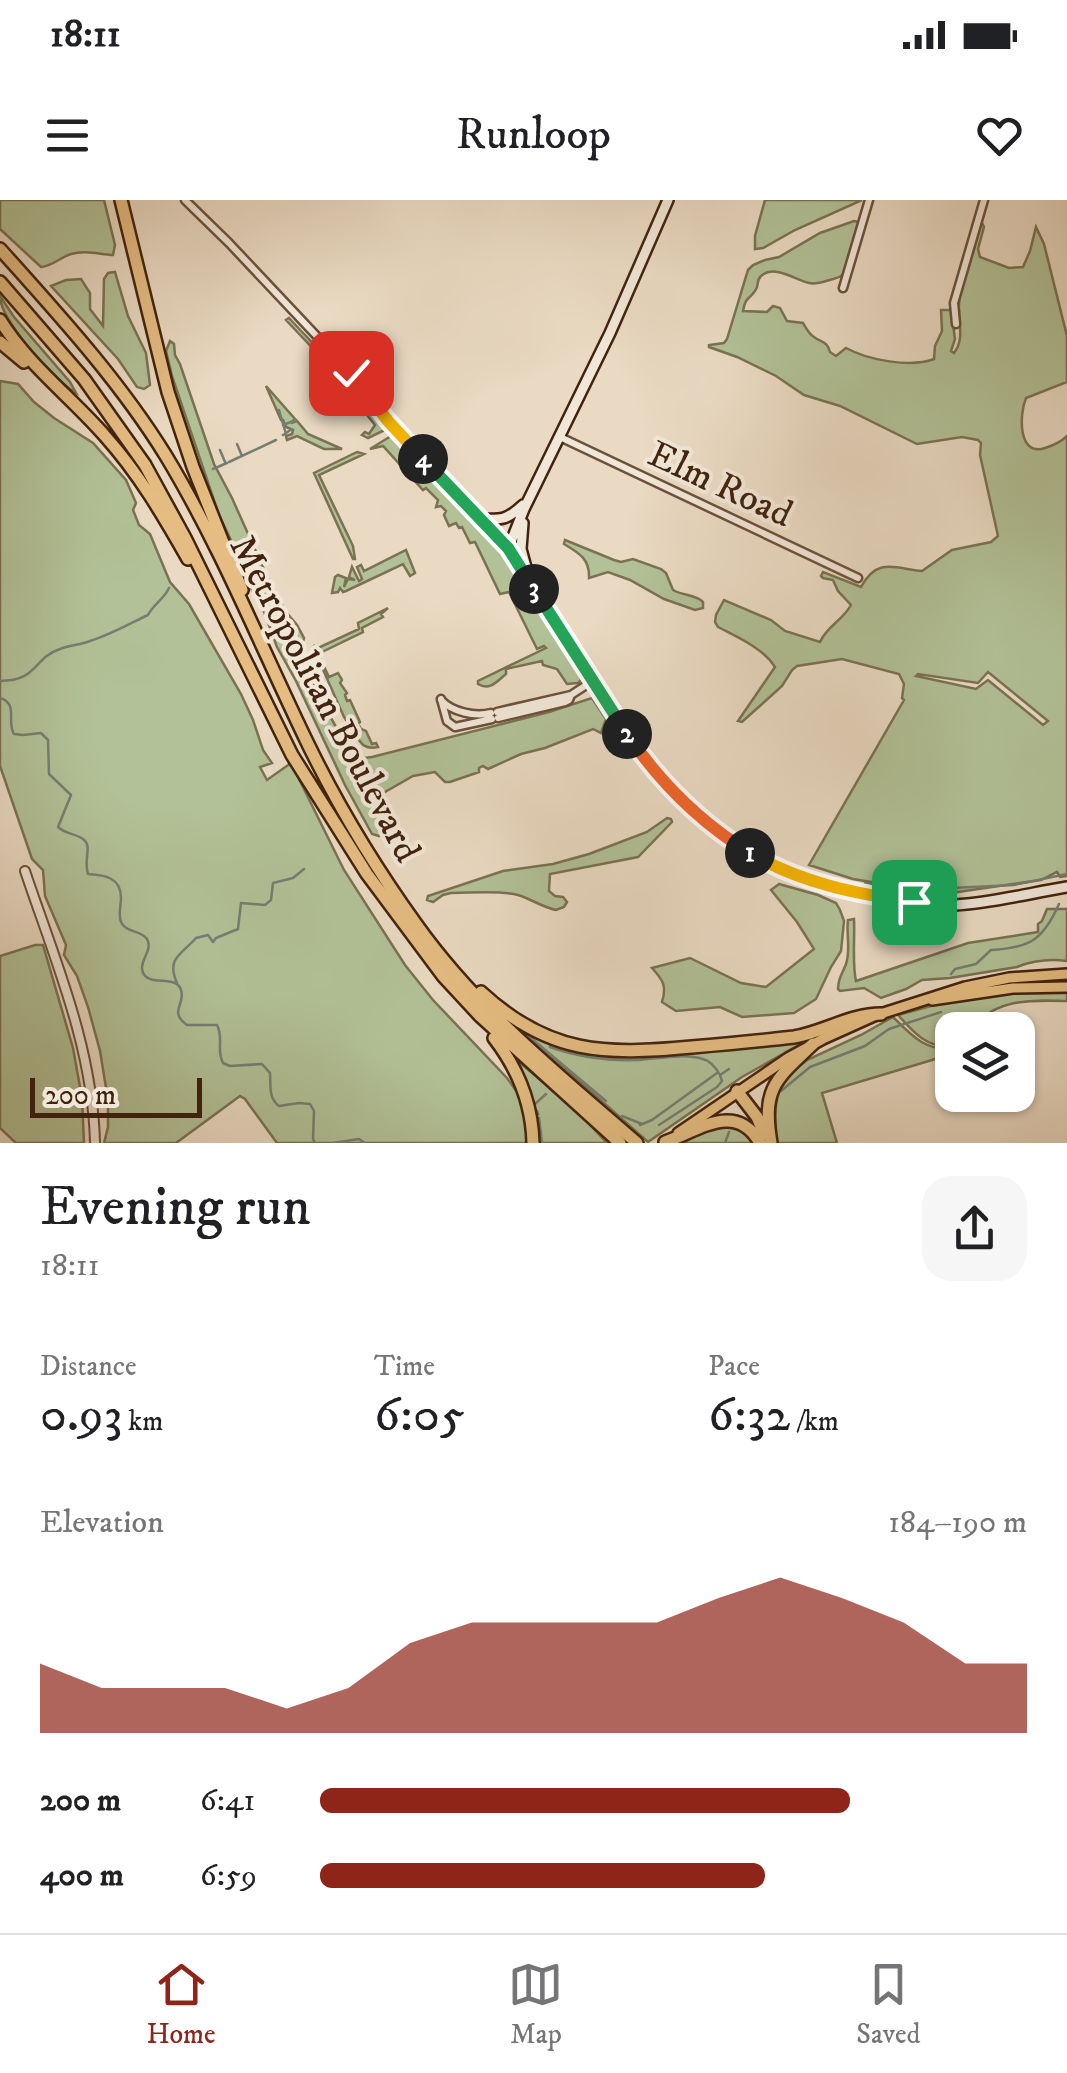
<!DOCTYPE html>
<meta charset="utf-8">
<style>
:root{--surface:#fff;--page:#f6f6f6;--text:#202124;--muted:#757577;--line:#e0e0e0;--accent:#8f2418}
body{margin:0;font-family:"IM FELL DW Pica",serif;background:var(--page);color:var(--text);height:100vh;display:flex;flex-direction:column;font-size:38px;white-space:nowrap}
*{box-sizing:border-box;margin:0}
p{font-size:32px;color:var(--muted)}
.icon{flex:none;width:55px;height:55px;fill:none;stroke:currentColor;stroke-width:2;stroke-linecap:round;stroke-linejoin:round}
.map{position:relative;height:943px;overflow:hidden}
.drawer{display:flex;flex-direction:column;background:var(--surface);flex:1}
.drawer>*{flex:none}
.controls{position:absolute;left:935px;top:812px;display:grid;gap:20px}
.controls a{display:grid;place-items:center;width:100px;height:100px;border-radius:20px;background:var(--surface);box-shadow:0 2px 8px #0004;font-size:50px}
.scale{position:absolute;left:30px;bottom:25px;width:172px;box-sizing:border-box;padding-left:10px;border:5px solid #42230e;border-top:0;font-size:28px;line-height:35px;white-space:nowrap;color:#42230e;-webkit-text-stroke:8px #f1e7d8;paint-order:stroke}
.pin{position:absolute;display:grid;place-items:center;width:85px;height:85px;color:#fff;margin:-42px;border-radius:20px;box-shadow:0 5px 15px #0006}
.km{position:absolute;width:50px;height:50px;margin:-25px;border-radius:50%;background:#222;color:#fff;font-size:28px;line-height:50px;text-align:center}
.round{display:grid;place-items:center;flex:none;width:105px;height:105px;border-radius:30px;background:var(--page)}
.head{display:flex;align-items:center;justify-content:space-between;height:170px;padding:0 40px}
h1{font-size:55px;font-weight:600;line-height:75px}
.metrics{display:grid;grid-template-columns:repeat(3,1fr);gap:15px;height:170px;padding:10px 40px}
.metrics div{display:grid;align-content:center}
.metrics b{font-size:50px;font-weight:600}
.metrics small{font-size:28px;font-weight:400}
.metrics p{font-size:28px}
.chart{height:280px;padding:20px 40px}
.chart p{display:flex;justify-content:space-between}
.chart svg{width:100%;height:180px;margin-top:10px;fill:var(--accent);opacity:.7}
ul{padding:0 40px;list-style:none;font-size:32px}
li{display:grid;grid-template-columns:160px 120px 1fr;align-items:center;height:75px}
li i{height:25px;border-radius:12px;background:var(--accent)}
.status{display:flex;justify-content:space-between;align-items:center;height:70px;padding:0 50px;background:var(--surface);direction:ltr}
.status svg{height:28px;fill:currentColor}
header{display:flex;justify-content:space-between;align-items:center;height:130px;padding:0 40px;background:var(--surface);font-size:45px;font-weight:600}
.dock{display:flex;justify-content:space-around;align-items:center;height:140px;border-top:2px solid var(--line);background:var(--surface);font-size:28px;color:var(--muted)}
.dock a{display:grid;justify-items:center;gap:5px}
.dock .active{color:var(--accent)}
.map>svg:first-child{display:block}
</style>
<div class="status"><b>18:11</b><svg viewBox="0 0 49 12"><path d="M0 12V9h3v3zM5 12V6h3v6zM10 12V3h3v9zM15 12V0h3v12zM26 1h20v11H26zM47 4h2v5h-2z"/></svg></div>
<header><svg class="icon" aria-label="menu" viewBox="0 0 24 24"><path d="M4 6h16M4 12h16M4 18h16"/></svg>Runloop<svg class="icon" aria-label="heart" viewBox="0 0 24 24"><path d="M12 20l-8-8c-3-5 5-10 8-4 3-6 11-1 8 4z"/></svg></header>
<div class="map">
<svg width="1067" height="943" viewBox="0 0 1067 943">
<rect width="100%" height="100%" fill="#eadac3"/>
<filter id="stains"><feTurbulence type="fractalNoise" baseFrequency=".002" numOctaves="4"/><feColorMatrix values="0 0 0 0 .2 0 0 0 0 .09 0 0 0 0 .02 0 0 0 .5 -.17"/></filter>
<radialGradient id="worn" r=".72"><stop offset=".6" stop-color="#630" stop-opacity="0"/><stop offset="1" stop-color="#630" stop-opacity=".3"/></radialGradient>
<path fill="#b2c197" stroke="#7a7252" stroke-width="2.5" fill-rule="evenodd" d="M0 0H104L115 45 113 55C98 54 85 50 71 54 59 58 53 66 41 67L0 29Z
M765 0H862L795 30 763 48 755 49V36Z
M854 21 859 22 846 70C839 79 844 75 833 79 825 81 817 85 809 83 795 80 775 64 761 76 755 82 760 85 755 91 748 101 746 96 743 111L767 112 773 106 780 108 787 121 803 123C806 128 809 134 814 137 822 143 827 141 830 152L836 156 846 148C868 160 910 168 934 159L935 146 942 131 941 110H951L955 139 951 151 954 153C965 139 958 122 959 105 960 78 972 50 979 24L982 23 984 27 978 49 980 57 1009 68 1023 67 1030 51 1036 27 1044 44 1067 136V182L1026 198C1019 215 1018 257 1045 248 1055 245 1061 242 1067 236V676L1060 677 1057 672 1041 680 958 692H931L853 679 809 665 904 500 902 498 904 484 899 474 842 459 797 466 792 470 782 486 742 522 738 521 775 467C763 448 737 437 718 427L715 422 716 415 724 400 771 420 785 431 820 442C827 426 843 420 851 405L838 391 833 380 823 378 821 376 823 372 861 387C878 356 896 369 922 371L952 350 991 342 998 336 980 255 981 243 978 240 962 237 917 244 840 206 804 195 776 176 737 157 709 147V145L724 143 727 139 748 70 753 65 765 60 779 57 820 33ZM988 472 1048 521 1043 525 988 480 976 489 916 476 918 474 978 483Z
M115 72 128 116 146 153 150 185 144 189 137 187 118 159 51 86 66 80 81 79 90 93V109L103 126 104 79 108 73Z
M0 96 14 117 70 182 76 193C55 181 0 120 0 96Z
M289 118 336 168 385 226V230L368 238 362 235 365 232 369 234 375 225 351 195 347 196 349 192 321 159 317 160 319 155 286 120Z
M170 141 174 144 175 155 180 164 214 264 232 298 270 383 286 412 297 425 304 438C303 443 300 448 300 453 301 467 346 546 356 559L372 557 549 512 592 498 606 519 601 533 593 529 545 548 521 554 488 569 483 566 479 568V572L450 582H445L435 572 413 576 378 596 385 612 379 617 383 631 379 636 372 634 345 585 296 481 277 447 263 409 252 391 247 374 219 315 172 176 166 151Z
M0 181 18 184 34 202 54 218 93 243 126 280 136 303 133 310 139 325 150 334 170 382 189 404 241 494 253 520 263 550 272 563 260 567 267 580 291 563 344 670 405 765 433 800 507 878 522 899 532 943H277L245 899 240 896 176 943H104L108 927V900L100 851 88 807 77 776 64 755 66 745 45 696 43 670 32 659 0 566Z
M266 186 295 219 291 223 297 221 308 234 342 249H324L297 236 287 240 286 236 292 234 293 230 286 227 283 220H281Z
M391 236 501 351 580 475 581 480 578 483 567 484 557 469 543 465 542 461 506 469V474C496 482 490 491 478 484V481L546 448 544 446 537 449 509 392 500 394 475 342 470 343 462 327 459 328 456 323 449 326 444 315 446 311 441 306 436 307 438 300 426 288 423 290 383 246 370 249Z
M357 252 364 254 319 275 353 346 355 359H353L314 273Z
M565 340 614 360 621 362 633 359 661 369 666 373 673 390C683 396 695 394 703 402V408L695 410 664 399 630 380 608 372 589 378C590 359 579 353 564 344Z
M406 350 415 373 410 376 403 364 346 391 343 392 340 388 338 392 332 393 335 377 338 375 346 378 344 387 348 379 355 380 349 377 352 367 359 381 362 379 357 367 361 365 364 371Z
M388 408 381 414 383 417 362 428 363 432 318 454 329 477 338 473 342 480 340 483 347 493 345 495 347 501 350 500 360 522 358 524 361 529 366 531 372 544 376 543 378 547C365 550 361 544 355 534L357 531H353L344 517 313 447 314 446 316 449 359 429 358 423Z
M667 618 671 619 672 622 638 657 550 674 549 691 555 696 563 697 567 702 564 707 556 710C542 707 531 699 518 695 502 690 469 693 451 693L443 695 433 702 427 700 428 696 503 671 553 664 589 654 647 632Z
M779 684 818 695 836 703 840 710 844 721 841 751 831 767 816 799 794 813 742 817 720 807 676 811 662 802C667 786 663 780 652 768L690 758 741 783 766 787 814 749 797 722 771 690Z
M1047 709H1067V761C1051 759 1032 761 1017 767L950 778 922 780 906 789 881 798 864 788 840 791 838 789C838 778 842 775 846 764 851 750 846 734 848 720L854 719C855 738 852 764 856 781L968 743 1038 732V724L1042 721Z
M35 745H43L73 848 82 898 84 943H16L0 928V756Z
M1000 793H1067V801C1030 800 995 798 970 830H952V846C928 849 913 832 898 815L953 800Z
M893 817C911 835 926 852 952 848V854L822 893 837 943H776L771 911 782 880 807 860 861 835Z
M512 822 592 853 803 839 804 842 742 877 648 942Z
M510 854 581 915 607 943H535L533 915 538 914 537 911H532Z
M727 924 745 930 755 943H683L704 928Z"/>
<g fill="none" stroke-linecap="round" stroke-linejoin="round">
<path stroke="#767e72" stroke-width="2.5" d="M279 210 286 234
M283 225 296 220
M283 235 292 229
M237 244 242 256
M220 250 225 262
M229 262 276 240
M213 269 227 263
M0 481C38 481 33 458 60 449 69 445 80 445 90 441 110 435 129 424 148 415 153 405 164 399 169 388
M0 498C19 504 6 521 14 534L23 535 41 533 48 540 49 574 71 595 58 627C67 635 75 633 83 639 93 646 83 659 88 674 104 675 121 677 121 698 121 706 118 714 121 722 126 733 141 730 147 739 153 749 141 759 142 769 145 789 176 773 181 790 186 805 168 811 187 825H217C224 838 216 850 223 863L230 866 262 864 270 873C271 885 268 898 279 906L299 903 310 904 314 911 313 939 315 943
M865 683 894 688H932
M952 688 1014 685 1067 674
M951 774 955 769 976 764 991 750C1030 748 1043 740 1059 704
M177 783C166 758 181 755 196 738L208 735 213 742 216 738 238 729 241 703 265 705 271 700 273 683 293 678 304 669
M519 828 606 901
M550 847C578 857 608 861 638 860 658 859 683 853 703 859 711 861 716 868 720 875
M781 891 810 867 865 846 889 829 941 812
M535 904 546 894
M622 916 642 924
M539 918 542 943
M640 925 652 920 717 873
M659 925 717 887 722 881 720 875 729 869
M333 943 359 939 365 943
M725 943 729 932"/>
<g stroke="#6c513b" stroke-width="11">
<path id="minor" d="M185 0 229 43 327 147 411 247 508 349
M843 88 869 0
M956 124 954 103 984 0
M560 237 858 378
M441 499 447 521 455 527 492 519
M441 500C452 512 475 517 491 513
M497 512 571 495
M498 518 565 502 569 500 571 495 591 482"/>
</g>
<g stroke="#6c513b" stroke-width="12">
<path id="tertiary" d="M25 671C55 760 93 848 95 943"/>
</g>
<g stroke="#42230e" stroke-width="14">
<path id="secondary" d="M668 0 610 133 524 309 508 349C580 458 642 598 764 661 799 679 834 688 872 695 899 700 927 706 955 705 992 703 1030 693 1067 687
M480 319C502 320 507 320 523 305
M523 323 521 349 527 371"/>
</g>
<g stroke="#42230e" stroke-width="14">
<path id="primary" d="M932 800 1013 788 1067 787
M678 933 788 858 823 839 874 816 965 787 1009 778 1067 774"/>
</g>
<g stroke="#42230e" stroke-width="16">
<path id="motorway" d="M121 0 168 192 193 267 242 390
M0 49C59 115 119 180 166 256 221 347 261 447 307 542 338 606 375 667 416 724 477 810 559 875 637 943
M0 82 84 179 145 265 185 338 292 555 367 674 443 776 480 816 620 943
M0 120C28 165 71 197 105 236 139 274 163 315 188 359
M0 142 24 162
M481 792C549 855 605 855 692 847 726 844 760 841 794 837 824 832 850 814 881 814
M494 838C518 869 532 903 533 943
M737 891 757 917 764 934
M665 942C698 931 736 900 760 943
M771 943C762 888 775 880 813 844"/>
</g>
<use href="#minor" stroke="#f1e7d8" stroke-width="6"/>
<use href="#tertiary" stroke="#f1e7d8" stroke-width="8"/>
<use href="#secondary" stroke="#f1e7d8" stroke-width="9"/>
<use href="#primary" stroke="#e5bd82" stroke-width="9"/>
<use href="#motorway" stroke="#e5bd82" stroke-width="11"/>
</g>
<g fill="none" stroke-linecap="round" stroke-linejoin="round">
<g stroke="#fff" stroke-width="20">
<path id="split-1" d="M750 653C801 683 856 694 914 702"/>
</g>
<g stroke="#fff" stroke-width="20">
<path id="split-2" d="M627 534C659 581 701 623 750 653"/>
</g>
<g stroke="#fff" stroke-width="20">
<path id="split-3" d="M534 389 627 534"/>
</g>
<g stroke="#fff" stroke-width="20">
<path id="split-4" d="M423 259 508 348 534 389"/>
</g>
<g stroke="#fff" stroke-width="20">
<path id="split-5" d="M351 173 388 221 423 259"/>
</g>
<use href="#split-1" stroke="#f5b400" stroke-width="12"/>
<use href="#split-2" stroke="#f0652b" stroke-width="12"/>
<use href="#split-3" stroke="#22a559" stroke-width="12"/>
<use href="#split-4" stroke="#22a559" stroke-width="12"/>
<use href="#split-5" stroke="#f5b400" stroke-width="12"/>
</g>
<g text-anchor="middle" stroke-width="8" stroke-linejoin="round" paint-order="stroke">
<g font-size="38" fill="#42230e" stroke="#f1e7d8">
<text transform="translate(721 283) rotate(25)" y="13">Elm Road</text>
<text transform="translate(326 498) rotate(62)" y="13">Metropolitan Boulevard</text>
</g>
</g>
<rect width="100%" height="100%" filter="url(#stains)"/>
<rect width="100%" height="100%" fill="url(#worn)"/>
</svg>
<div class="controls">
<a><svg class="icon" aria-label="layers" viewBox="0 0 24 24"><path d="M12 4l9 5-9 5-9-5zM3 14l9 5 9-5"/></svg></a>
</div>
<div class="scale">200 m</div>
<div class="pin" style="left:914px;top:702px;background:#1e9e55"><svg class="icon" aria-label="arrive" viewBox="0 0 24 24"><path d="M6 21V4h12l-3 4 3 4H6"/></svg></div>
<div class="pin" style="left:351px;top:173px;background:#d93025"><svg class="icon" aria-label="check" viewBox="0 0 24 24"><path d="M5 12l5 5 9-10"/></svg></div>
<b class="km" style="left:750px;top:653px">1</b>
<b class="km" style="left:627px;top:534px">2</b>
<b class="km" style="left:534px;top:389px">3</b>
<b class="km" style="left:423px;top:259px">4</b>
</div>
<section class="drawer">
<div class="head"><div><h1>Evening run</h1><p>18:11</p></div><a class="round"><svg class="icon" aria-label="share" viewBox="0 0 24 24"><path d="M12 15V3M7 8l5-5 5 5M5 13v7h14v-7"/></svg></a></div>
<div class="metrics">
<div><p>Distance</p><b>0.93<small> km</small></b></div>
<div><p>Time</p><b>6:05</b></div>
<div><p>Pace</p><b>6:32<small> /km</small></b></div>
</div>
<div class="chart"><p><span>Elevation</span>184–190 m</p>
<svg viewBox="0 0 160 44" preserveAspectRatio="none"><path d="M0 44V27L10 33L20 33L30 33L40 38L50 33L60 22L70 17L80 17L90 17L100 17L110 11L120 6L130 11L140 17L150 27L160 27V44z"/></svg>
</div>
<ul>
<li><b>200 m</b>6:41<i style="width:75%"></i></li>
<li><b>400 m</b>6:59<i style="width:63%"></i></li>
</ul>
</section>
<nav class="dock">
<a class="active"><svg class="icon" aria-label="home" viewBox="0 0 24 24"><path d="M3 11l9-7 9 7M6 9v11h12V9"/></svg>Home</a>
<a><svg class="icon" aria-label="map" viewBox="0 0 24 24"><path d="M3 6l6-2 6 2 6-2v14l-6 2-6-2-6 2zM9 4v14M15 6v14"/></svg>Map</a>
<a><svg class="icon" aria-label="saved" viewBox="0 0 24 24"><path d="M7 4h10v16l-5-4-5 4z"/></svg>Saved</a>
</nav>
